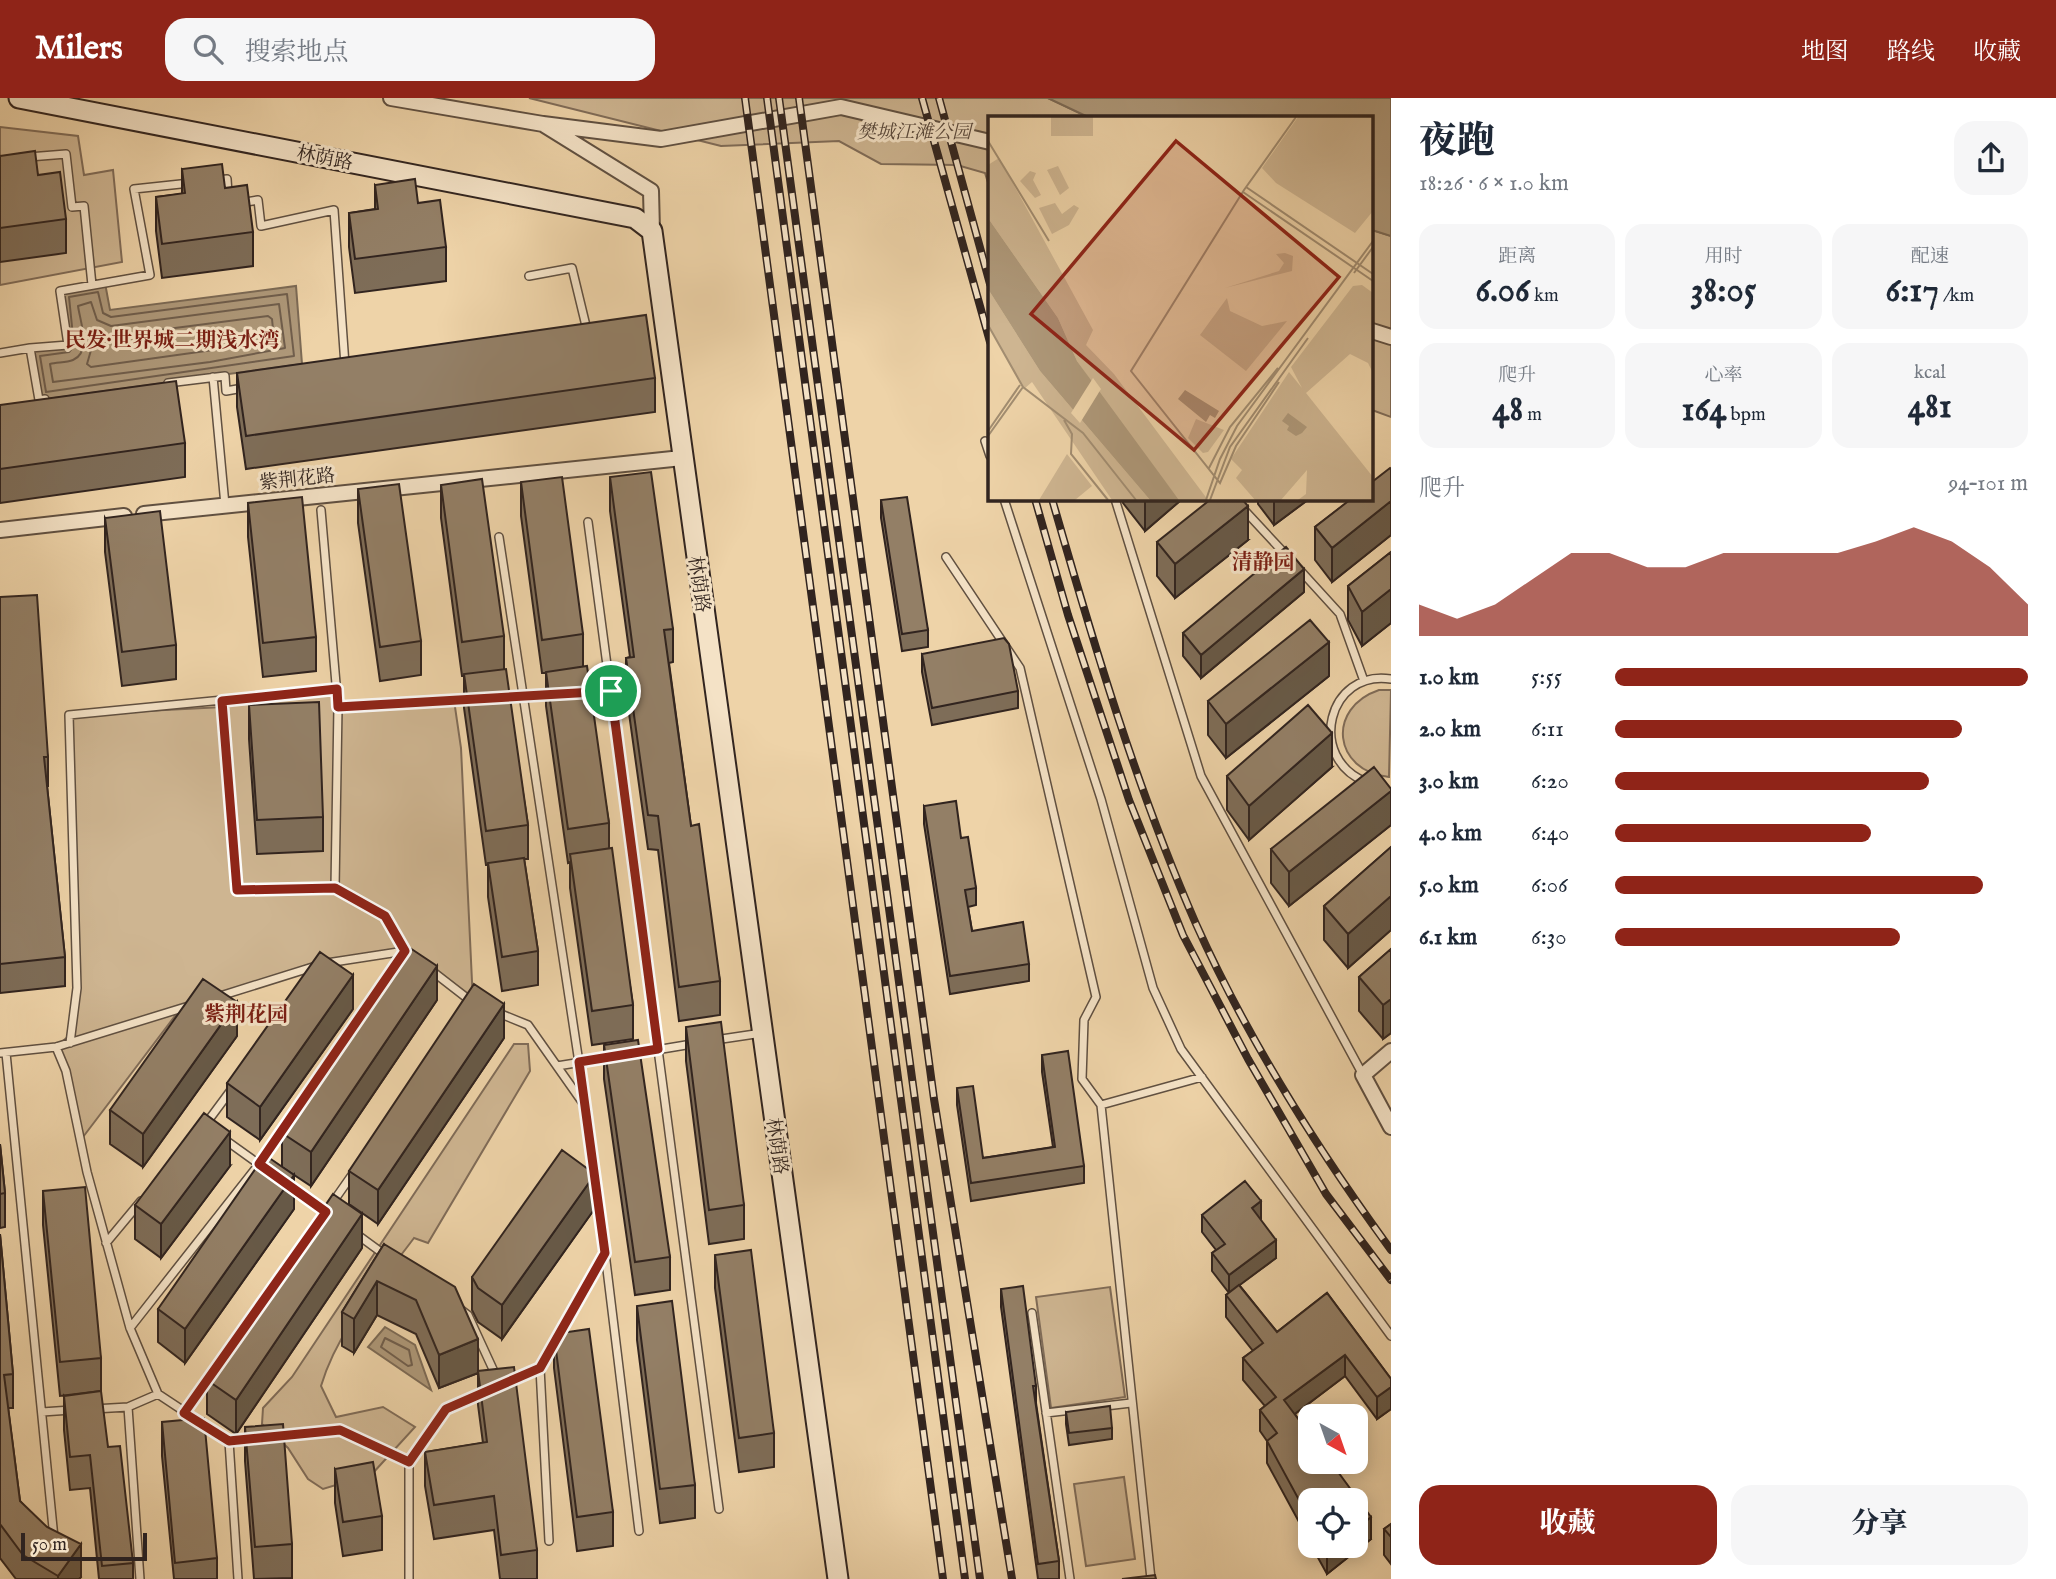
<!DOCTYPE html>
<html lang="zh">
<meta charset="utf-8">
<style>
:root{--surface:#fff;--page:#f6f6f7;--text:#1f2937;--muted:#747a83;--accent:#8f2418}
body{margin:0;font-family:"IM FELL English","Noto Serif SC",serif;background:var(--page);color:var(--text);height:100vh;display:flex;flex-direction:column;font-size:26px;white-space:nowrap}
*{box-sizing:border-box;margin:0}
p{font-size:23px;color:var(--muted)}
.icon{flex:none;width:38px;height:38px;fill:none;stroke:currentColor;stroke-width:2;stroke-linecap:round;stroke-linejoin:round}
.map{position:relative;flex:1;overflow:hidden}
.details{display:flex;flex-direction:column;background:var(--surface);width:665px}
.details>*{flex:none}
.needle{width:46px;rotate:140deg}
.controls{position:absolute;left:1298px;top:1306px;display:grid;gap:14px}
.controls a{display:grid;place-items:center;width:70px;height:70px;border-radius:14px;background:var(--surface);box-shadow:0 4px 18px #0003;font-size:35px}
.scale{position:absolute;left:21px;bottom:18px;width:126px;box-sizing:border-box;padding-left:7px;border:4px solid #31241f;border-top:0;font-size:19px;line-height:24px;white-space:nowrap;color:#31241f;-webkit-text-stroke:5px #f4e2c6;paint-order:stroke}
.pin{position:absolute;display:grid;place-items:center;width:60px;height:60px;color:#fff;margin:-30px;border:4px solid #fff;border-radius:50%;box-shadow:0 2px 7px #0007}
.round{display:grid;place-items:center;flex:none;width:74px;height:74px;border-radius:21px;background:var(--page)}
.head{display:flex;align-items:center;justify-content:space-between;height:119px;padding:0 28px}
h1{font-size:38px;font-weight:800;line-height:52px}
.figures{display:grid;grid-template-columns:repeat(3,1fr);gap:10px;height:119px;padding:7px 28px}
.figures div{display:grid;align-content:center;border-radius:18px;background:var(--page);text-align:center}
.figures b{font-size:35px;font-weight:800}
.figures small{font-size:19px;font-weight:400}
.figures p{font-size:19px}
.chart{height:196px;padding:14px 28px}
.chart p{display:flex;justify-content:space-between}
.chart svg{width:100%;height:126px;margin-top:7px;fill:var(--accent);opacity:.7}
.button{display:flex;gap:14px;margin-top:auto;padding:14px 28px}
.button a{flex:1;height:80px;border-radius:21px;background:var(--accent);color:#fff;font-size:28px;font-weight:800;line-height:80px;text-align:center}
.button a+a{background:var(--page);color:var(--text)}
ul{padding:0 28px;list-style:none;font-size:23px}
li{display:grid;grid-template-columns:112px 84px 1fr;align-items:center;height:52px}
li i{height:18px;border-radius:9px;background:var(--accent)}
header{display:flex;align-items:center;gap:42px;box-sizing:border-box;height:98px;padding:0 35px;background:var(--accent);color:#fff}
header strong{font-size:33px}
nav{display:flex;gap:38px;margin-inline-start:auto;font-size:24px}
.search{width:490px;height:63px;background:var(--page);display:flex;align-items:center;gap:18px;box-sizing:border-box;padding:0 24px;border-radius:21px;color:var(--muted);font-size:26px}
main{display:flex;flex:1;min-height:0}
.map>svg:first-child{display:block}
</style>
<header>
<strong>Milers</strong>
<div class="search"><svg class="icon" aria-label="search" viewBox="0 0 24 24"><circle cx="10" cy="10" r="6"/><path d="M15 15l6 6"/></svg>搜索地点</div>
<nav><a>地图</a><a>路线</a><a>收藏</a></nav>
</header>
<main>
<div class="map">
<svg width="1391" height="1481" viewBox="0 0 1391 1481">
<rect width="100%" height="100%" fill="#eed3a8"/>
<filter id="stains"><feTurbulence type="fractalNoise" baseFrequency=".00286" numOctaves="4"/><feColorMatrix values="0 0 0 0 .2 0 0 0 0 .09 0 0 0 0 .02 0 0 0 .5 -.17"/></filter>
<radialGradient id="worn" r=".72"><stop offset=".6" stop-color="#630" stop-opacity="0"/><stop offset="1" stop-color="#630" stop-opacity=".3"/></radialGradient>
<path fill="#ceb591" stroke="#806c58" stroke-width="2" d="M529 0H1048L1088 19H990V91L985 75 957 67 881 66 839 43 721 48Z
M0 29 78 38 84 77 113 72 122 164 0 187Z
M1372 132 1391 138V319L1372 312Z
M336 591 338 609 454 602 461 650 473 905 405 853 326 865 181 910 80 1043 66 973 56 949 71 936 77 890 69 617 223 609Z
M1379 592H1391L1389 679C1333 673 1326 610 1379 592Z
M514 946H528L530 973 428 1145 414 1140C379 1187 338 1231 321 1288L336 1319 383 1309 415 1329 372 1376 323 1391 308 1381 288 1350 262 1326 263 1310 292 1279Z
M1110 1189 1125 1299 1051 1310 1036 1199Z
M1124 1379 1135 1461 1086 1468 1074 1386Z"/>
<path fill="#ae9879" stroke="#7c6a55" stroke-width="2" d="M1048 0H1391V138L1372 132V19H1088Z
M105 185 110 212 296 188 302 266 39 302 30 250 68 247 60 193Z
M385 1229 415 1247 431 1292 368 1249Z"/>
<g fill="none" stroke-linecap="round" stroke-linejoin="round">
<path stroke="#705e4c" stroke-width="2" d="M98 194 103 215 111 219 287 196 294 258 46 294 40 258 69 254 74 248 69 199Z
M91 204 97 222 111 228 279 206 285 250 210 264 53 284 50 266C57 264 66 265 73 262 92 254 80 223 78 208Z
M268 218 272 221 274 241 271 244 91 269 87 266 96 235 113 238Z
M385 1240 409 1252 412 1267 408 1268 381 1249Z"/>
<g stroke="#605041" stroke-width="10">
<path id="lane" d="M29 59 66 56 72 109 84 108 92 187
M216 82 227 81 228 96
M240 105 258 102 261 128 334 112 345 267
M529 178 572 170 587 232
M30 250 68 247 60 193 150 177 134 91 190 85
M0 255 30 250 39 302 45 301
M213 279 225 407
M168 285 225 278 226 293 243 290
M985 343 990 358
M1004 401 1101 701 1153 890 1181 951 1391 1238
M1115 401 1201 678 1363 977
M1234 401 1286 457
M321 412 338 609
M588 424 719 1411
M499 439 585 1004
M946 459 1020 570 1096 899 1084 922 1082 981 1101 1007
M1299 471 1340 516 1364 583
M583 594 611 593
M503 599 554 596
M222 603 238 792 335 790
M1366 684C1306 660 1328 571 1391 581
M403 857 405 853 385 818 335 790 338 609 473 601
M327 865 405 853 411 858
M432 873 472 904
M217 899 316 868
M496 914 528 927 585 1008 605 1155 540 1270 506 1284
M715 942 762 935
M70 945 77 890 69 617 336 591
M56 949 66 973 87 1074 130 1230 158 1296 229 1343 252 1341
M0 955 56 949 192 907
M6 955 54 1440
M632 956 692 946
M557 968 613 959
M205 1027 231 992
M224 1041 263 1069
M287 1086 328 1116
M333 1104 354 1074
M355 1135 385 1157
M106 1145 141 1103
M605 1155 639 1433
M460 1211 468 1217 497 1280
M1032 1215 1070 1481
M130 1230 259 1066 344 942
M540 1270 549 1443
M94 1311 128 1309
M42 1314 71 1312
M184 1315 211 1277
M1046 1315 1131 1305
M274 1339 340 1332 409 1364
M229 1343 238 1481
M140 1481 128 1309 158 1296
M409 1481V1364L446 1311 486 1293
M1151 1481 1101 1007 1202 979"/>
</g>
<g stroke="#605041" stroke-width="18">
<path id="street" d="M391 0 543 26 651 93 652 133
M543 26 661 41 841 9 990 44
M1372 233 1391 239
M144 416 682 360
M0 432 124 418
M1391 953 1363 977 1391 1029"/>
</g>
<g stroke="#31241f" stroke-width="23">
<path id="secondary" d="M19 0 635 120 652 133 838 1481"/>
</g>
<use href="#lane" stroke="#f4e2c6" stroke-width="7"/>
<use href="#street" stroke="#f4e2c6" stroke-width="14"/>
<use href="#secondary" stroke="#f4e2c6" stroke-width="19"/>
<g stroke="#31241f" stroke-width="8">
<path id="rail" d="M745 0 943 1481
M767 0 965 1481
M779 0 980 1481
M799 0 934 1001 1012 1481
M922 0 990 244
M939 0 990 186
M1035 401 1068 517 1129 702 1183 837 1248 961 1326 1096 1391 1182
M1052 401C1093 544 1136 689 1196 826 1247 940 1318 1052 1391 1152"/>
</g>
<use href="#rail" stroke="#f4e2c6" stroke-width="5" stroke-dasharray="16" stroke-linecap="butt"/>
</g>
<path fill="#7e6d58" stroke="#31241f" stroke-width="2" d="M0 58 66 121V155L0 164Z
M182 71 225 90 253 134V168L162 180 156 133V99L182 96Z
M375 87 446 149V183L355 195 349 149V115L375 111Z
M237 275 655 280V314L246 371 237 309Z
M0 307 185 345V379L0 405Z
M1391 371V437L1332 484 1315 462V429Z
M610 379 673 531V564L669 565 691 728 720 883V917L679 923 658 752 648 751 626 594V560L630 559 610 413Z
M521 384 583 536V568L609 725V750L633 907V941L592 947 570 790V764L568 765 546 608V575H542L521 418Z
M441 387 504 538V572L528 727V761H524L538 853V887L502 893 488 799V767H486L464 610V578H462L441 420Z
M358 391 421 543V577L380 583 358 425Z
M1123 401H1181V402L1145 433 1123 405Z
M1258 401H1309L1274 427 1258 406Z
M881 402 928 532V549L902 553 881 420Z
M248 405 316 539V573L263 579 248 439Z
M105 420 176 547V581L122 588 105 454Z
M1248 442 1175 500 1157 478V444Z
M1391 454V525L1362 548 1348 522V488Z
M1304 494 1201 580 1183 558V535Z
M0 499 48 659V688H47L65 859V888L0 895Z
M922 556 1018 593V610L932 627 922 574Z
M1329 578 1226 660 1208 637V603Z
M249 607 323 719V753L257 756 249 641Z
M1332 669 1249 742 1227 712V678Z
M1391 691V727L1289 808 1271 785V751Z
M924 708 961 740 976 790V807L968 809 972 833 1029 866V883L950 896 924 726Z
M1391 749V832L1348 870 1324 842V808Z
M1391 851V935L1383 941 1359 913V879Z
M437 902 311 1088 282 1069V1035Z
M353 911 260 1042 227 1019V985Z
M686 929 744 1107V1141L709 1146 686 963Z
M237 938 143 1069 110 1046V1012Z
M504 940 378 1126 349 1106V1073Z
M604 947 670 1159V1192L635 1197 604 981Z
M1042 957 1084 1068V1085L971 1103 957 1007V990L983 1060 1053 1049 1042 974Z
M0 1046 5 1095V1129L0 1130Z
M230 1068 161 1160 135 1141V1107Z
M43 1093 101 1260V1293L60 1298 43 1127Z
M294 1111 185 1265 158 1244V1211Z
M593 1113 502 1241 478 1224 472 1212V1179Z
M1202 1117 1261 1121H1260L1276 1160 1239 1187 1277 1234 1327 1195 1391 1281V1311L1377 1321 1345 1278 1295 1316 1371 1441 1327 1476 1311 1447H1356L1311 1402V1446L1267 1365V1343L1260 1333V1312L1265 1308 1243 1282V1260L1253 1253 1226 1219V1197L1229 1195 1212 1173V1155L1216 1152 1202 1134Z
M0 1136 13 1276V1310H8L20 1403 81 1479 79 1481H16L0 1460Z
M384 1146 478 1275 439 1290 416 1236 377 1217 354 1255 342 1248V1214Z
M362 1150 236 1336 207 1316V1282Z
M715 1157 774 1335V1369L739 1374 715 1190Z
M1001 1191 1036 1288V1305L1059 1463V1481H1038L1001 1209Z
M637 1208 695 1387V1420L660 1425 637 1242Z
M554 1236 613 1414V1448L577 1453 554 1270Z
M478 1273 537 1452V1481H500L494 1432 434 1441 425 1388V1354L483 1345 478 1307Z
M64 1298 108 1349 133 1465V1481H99L90 1390 70 1392 64 1332Z
M1066 1314 1112 1330V1341L1069 1347 1066 1326Z
M162 1324 217 1460V1481H174L162 1358Z
M245 1329 292 1446V1480L254 1481 245 1363Z
M335 1371 382 1418V1452L343 1458 335 1405Z
M1391 1426V1466L1384 1457V1431Z"/>
<path fill="#675947" stroke="#31241f" stroke-width="2" d="M1145 401H1181V402L1145 433Z
M1274 401H1309L1274 427Z
M1391 403V437L1332 484V450Z
M1248 408V442L1175 500V466Z
M1304 471V494L1201 580V557Z
M1391 491V525L1362 548V514Z
M1329 544V578L1226 660V626Z
M1332 635V669L1249 742V708Z
M1391 693V727L1289 808V774Z
M1391 798V832L1348 870V836Z
M437 868V902L311 1088V1054Z
M353 877V911L260 1042V1009Z
M1391 901V935L1383 941V907Z
M237 904V938L143 1069V1036Z
M504 906V940L378 1126V1092Z
M230 1034V1068L161 1160V1126Z
M294 1077V1111L185 1265V1231Z
M593 1079V1113L502 1241V1207Z
M1261 1103V1121L1252 1128V1110Z
M362 1116V1150L236 1336V1302Z
M1276 1142V1160L1229 1195V1177Z
M377 1183V1217L354 1255V1221Z
M478 1241V1275L439 1290V1257Z
M1345 1257V1278L1284 1324V1302Z
M1391 1289V1311L1377 1321V1299Z
M1371 1419V1441L1327 1476V1454L1336 1447H1356V1431Z
M81 1446V1479L79 1481H58V1478Z"/>
<path fill="#937f66" stroke="#31241f" stroke-width="2" d="M35 53 38 77 60 74 66 121 0 130V58Z
M222 66 225 90 247 87 253 134 162 146 156 99 185 95 182 71Z
M415 81 418 105 440 102 446 149 355 161 349 115 378 111 375 87Z
M646 217 655 280 246 338 237 275Z
M176 283 185 345 0 371V307Z
M1390 370 1391 371V403L1332 450 1315 429 1351 401H1372V384Z
M651 374 673 531 664 532 691 728 699 726 720 883 679 889 658 718 648 717 626 560 634 559 610 379Z
M562 379 583 536 542 542 521 384Z
M482 381 504 538 462 544 441 387Z
M399 386 421 543 380 549 358 391Z
M302 399 316 539 263 545 248 405Z
M907 399 928 532 902 536 881 402Z
M1211 401H1242L1248 408 1175 466 1157 444Z
M160 413 176 547 122 554 105 420Z
M1286 449 1304 471 1201 557 1183 535Z
M1391 454V491L1362 514 1348 488Z
M37 497 48 659H44L65 859 0 866V499Z
M1310 522 1329 544 1226 626 1208 603Z
M1004 540 1009 546 1018 593 932 610 922 556Z
M587 568 609 725 568 731 546 574Z
M506 571 528 727 486 733 464 576Z
M319 604 323 719 257 722 249 607Z
M1308 607 1332 635 1249 708 1227 678Z
M1374 669 1391 691V693L1289 774 1271 751Z
M956 703 961 740 968 739 976 790 965 792 972 833 1023 824 1029 866 950 878 924 708Z
M1391 749V798L1348 836 1324 808Z
M612 750 633 907 592 913 570 756Z
M524 760 538 853 502 859 488 765Z
M407 848 437 868 311 1054 282 1035Z
M1391 851V901L1383 907 1359 879Z
M320 854 353 877 260 1009 227 985Z
M203 881 237 904 143 1036 110 1012Z
M474 886 504 906 378 1092 349 1073Z
M721 924 744 1107 709 1112 686 929Z
M638 942 670 1159 635 1164 604 947Z
M1068 953 1084 1068 971 1085 957 990 973 988 983 1060 1055 1049 1042 957Z
M204 1015 230 1034 161 1126 135 1107Z
M0 1046 5 1095 0 1096Z
M562 1052 592 1074 593 1079 502 1207 478 1190 472 1179Z
M265 1057 294 1077 185 1231 158 1211Z
M1245 1083 1261 1103 1252 1110 1276 1142 1229 1177 1212 1155 1225 1146 1202 1117Z
M85 1089 101 1260 60 1264 43 1093Z
M333 1096 362 1116 236 1302 207 1282Z
M0 1136 13 1276 4 1277 20 1403 47 1429 81 1446 58 1478 23 1457 0 1426Z
M384 1146 455 1189 478 1241 439 1257 416 1202 377 1183 354 1221 342 1214Z
M751 1152 774 1335 739 1340 715 1157Z
M1239 1187 1277 1234 1327 1195 1391 1281V1289L1377 1299 1345 1257 1284 1302 1311 1338V1363H1330L1371 1419 1356 1431V1402H1311V1424L1267 1343 1277 1335 1260 1312 1276 1299 1243 1260 1263 1245 1226 1197Z
M1023 1188 1036 1288H1033L1059 1463 1038 1466 1001 1191Z
M672 1203 695 1387 660 1391 637 1208Z
M589 1231 613 1414 577 1419 554 1236Z
M514 1269 537 1452 501 1457 494 1398 434 1407 425 1354 487 1344 478 1273Z
M101 1293 108 1349 120 1348 133 1465 102 1468 90 1357 70 1359 64 1298Z
M1110 1308 1112 1330 1069 1335 1066 1314Z
M204 1320 217 1460 175 1465 162 1324Z
M283 1326 292 1446 255 1449 245 1329Z
M373 1364 382 1418 343 1424 335 1371Z
M1391 1426V1439L1384 1431Z
M1323 1447H1336L1327 1454Z
M1155 1477 1156 1481H1122Z"/>
<g fill="none" stroke-linecap="round" stroke-linejoin="round">
<g stroke="#fff" stroke-width="14">
<path id="route" d="M337 591 338 609 611 593 658 951 579 964 605 1155 540 1270 446 1311 409 1364 340 1332 229 1343 184 1315 326 1114 259 1066 405 853 385 818 335 790 237 792 222 603Z"/>
</g>
<use href="#route" stroke="#8f2418" stroke-width="9"/>
</g>
<g text-anchor="middle" stroke-width="6" stroke-linejoin="round" paint-order="stroke">
<g font-size="19" font-style="italic" fill="#58483c" stroke="#f4e2c6">
<text x="914" y="40">樊城江滩公园</text>
</g>
<g font-size="19" fill="#31241f" stroke="#f4e2c6">
<text transform="translate(325 59) rotate(11)" y="7">林荫路</text>
<text transform="translate(297 380) rotate(-6)" y="7">紫荆花路</text>
<text transform="translate(700 486) rotate(82)" y="7">林荫路</text>
<text transform="translate(778 1048) rotate(82)" y="7">林荫路</text>
</g>
<g font-size="21" font-weight="bold" fill="#7a1f14" stroke="#f4e2c6">
<text x="172" y="249">民发·世界城二期浅水湾</text>
<text x="1263" y="471">清静园</text>
<text x="246" y="923">紫荆花园</text>
</g>
</g>
<g transform="translate(988 18)">
<rect width="385" height="385" fill="#eed3a8"/>
<path d="M63 1H105V20H63ZM310 1H385V95L367 117 288 67 274 52ZM11 42 105 214 98 229 126 258 220 384H191L144 323 89 245 70 202 0 102V49ZM70 50 81 72 72 79 59 54ZM42 55 48 57 45 64 53 79 47 82 32 65ZM67 87 74 98 86 89 91 92 81 109 64 118 51 92ZM297 137 305 140 304 155 237 172 291 155 296 147 288 138ZM374 169 385 177V257L380 247 362 238 318 277 385 361V384H310L318 378 319 354 293 384H267L248 362 254 354 243 343 301 256 314 272 303 251 365 170ZM0 173 52 255 162 384H124L44 266 36 273 0 209ZM239 182 242 195 274 210 299 205 258 255 212 219ZM208 303 236 314 220 336 215 337 200 322ZM79 338 104 370 87 384H51Z" fill="#ceb591"/>
<path d="M0 102 70 202 89 245 191 384H162L52 255 0 173ZM197 274 231 295 227 302 222 299 218 306 190 283ZM300 297 319 311 314 317 308 320 299 314 301 310 294 305Z" fill="#ae9879"/>
<path d="M105 262 113 273 92 307 83 297Z" fill="#eed3a8"/>
<path fill="none" stroke="#a28d71" stroke-width="2" d="M0 25 61 125M258 71 385 158M255 76 385 165M366 157 385 131M0 209 35 271 95 317 148 384M291 266 248 330 232 367 143 255 256 74 308 1M76 304 84 318 83 338 120 384M0 315 32 269M0 320 35 271M221 352 242 311 290 252M218 384 232 343 249 310 385 125M222 384 242 331 320 222"/>
<path fill="#8f2418" fill-opacity="0.15" stroke="#8f2418" stroke-width="3.5" d="M188 25 351 161 206 334 43 198Z"/>
<rect width="385" height="385" fill="none" stroke="#31241f" stroke-width="3.5"/>
</g>
<rect width="100%" height="100%" filter="url(#stains)"/>
<rect width="100%" height="100%" fill="url(#worn)"/>
</svg>
<div class="controls">
<a><svg class="needle" viewBox="-14 -14 28 28"><path d="M0-13l5 13h-10z" fill="#e53935"/><path d="M0 13l5-13h-10z" fill="#747a83"/></svg></a>
<a><svg class="icon" aria-label="locate" viewBox="0 0 24 24"><circle cx="12" cy="12" r="6"/><path d="M12 2v4M12 18v4M2 12h4M18 12h4"/></svg></a>
</div>
<div class="scale">50 m</div>
<div class="pin" style="left:611px;top:593px;background:#1e9e55"><svg class="icon" aria-label="arrive" viewBox="0 0 24 24"><path d="M6 21V4h12l-3 4 3 4H6"/></svg></div>
</div>
<section class="details">
<div class="head"><div><h1>夜跑</h1><p>18:26 · 6 × 1.0 km</p></div><a class="round"><svg class="icon" aria-label="share" viewBox="0 0 24 24"><path d="M12 15V3M7 8l5-5 5 5M5 13v7h14v-7"/></svg></a></div>
<div class="figures">
<div><p>距离</p><b>6.06<small> km</small></b></div>
<div><p>用时</p><b>38:05</b></div>
<div><p>配速</p><b>6:17<small> /km</small></b></div>
</div>
<div class="figures">
<div><p>爬升</p><b>48<small> m</small></b></div>
<div><p>心率</p><b>164<small> bpm</small></b></div>
<div><p>kcal</p><b>481</b></div>
</div>
<div class="chart"><p><span>爬升</span>94–101 m</p>
<svg viewBox="0 0 160 44" preserveAspectRatio="none"><path d="M0 44V33L10 38L20 33L30 24L40 15L50 15L60 20L70 20L80 15L90 15L100 15L110 15L120 11L130 6L140 11L150 20L160 33V44z"/></svg>
</div>
<ul>
<li><b>1.0 km</b>5:55<i style="width:100%"></i></li>
<li><b>2.0 km</b>6:11<i style="width:84%"></i></li>
<li><b>3.0 km</b>6:20<i style="width:76%"></i></li>
<li><b>4.0 km</b>6:40<i style="width:62%"></i></li>
<li><b>5.0 km</b>6:06<i style="width:89%"></i></li>
<li><b>6.1 km</b>6:30<i style="width:69%"></i></li>
</ul>
<div class="button"><a>收藏</a><a>分享</a></div>
</section>
</main>
